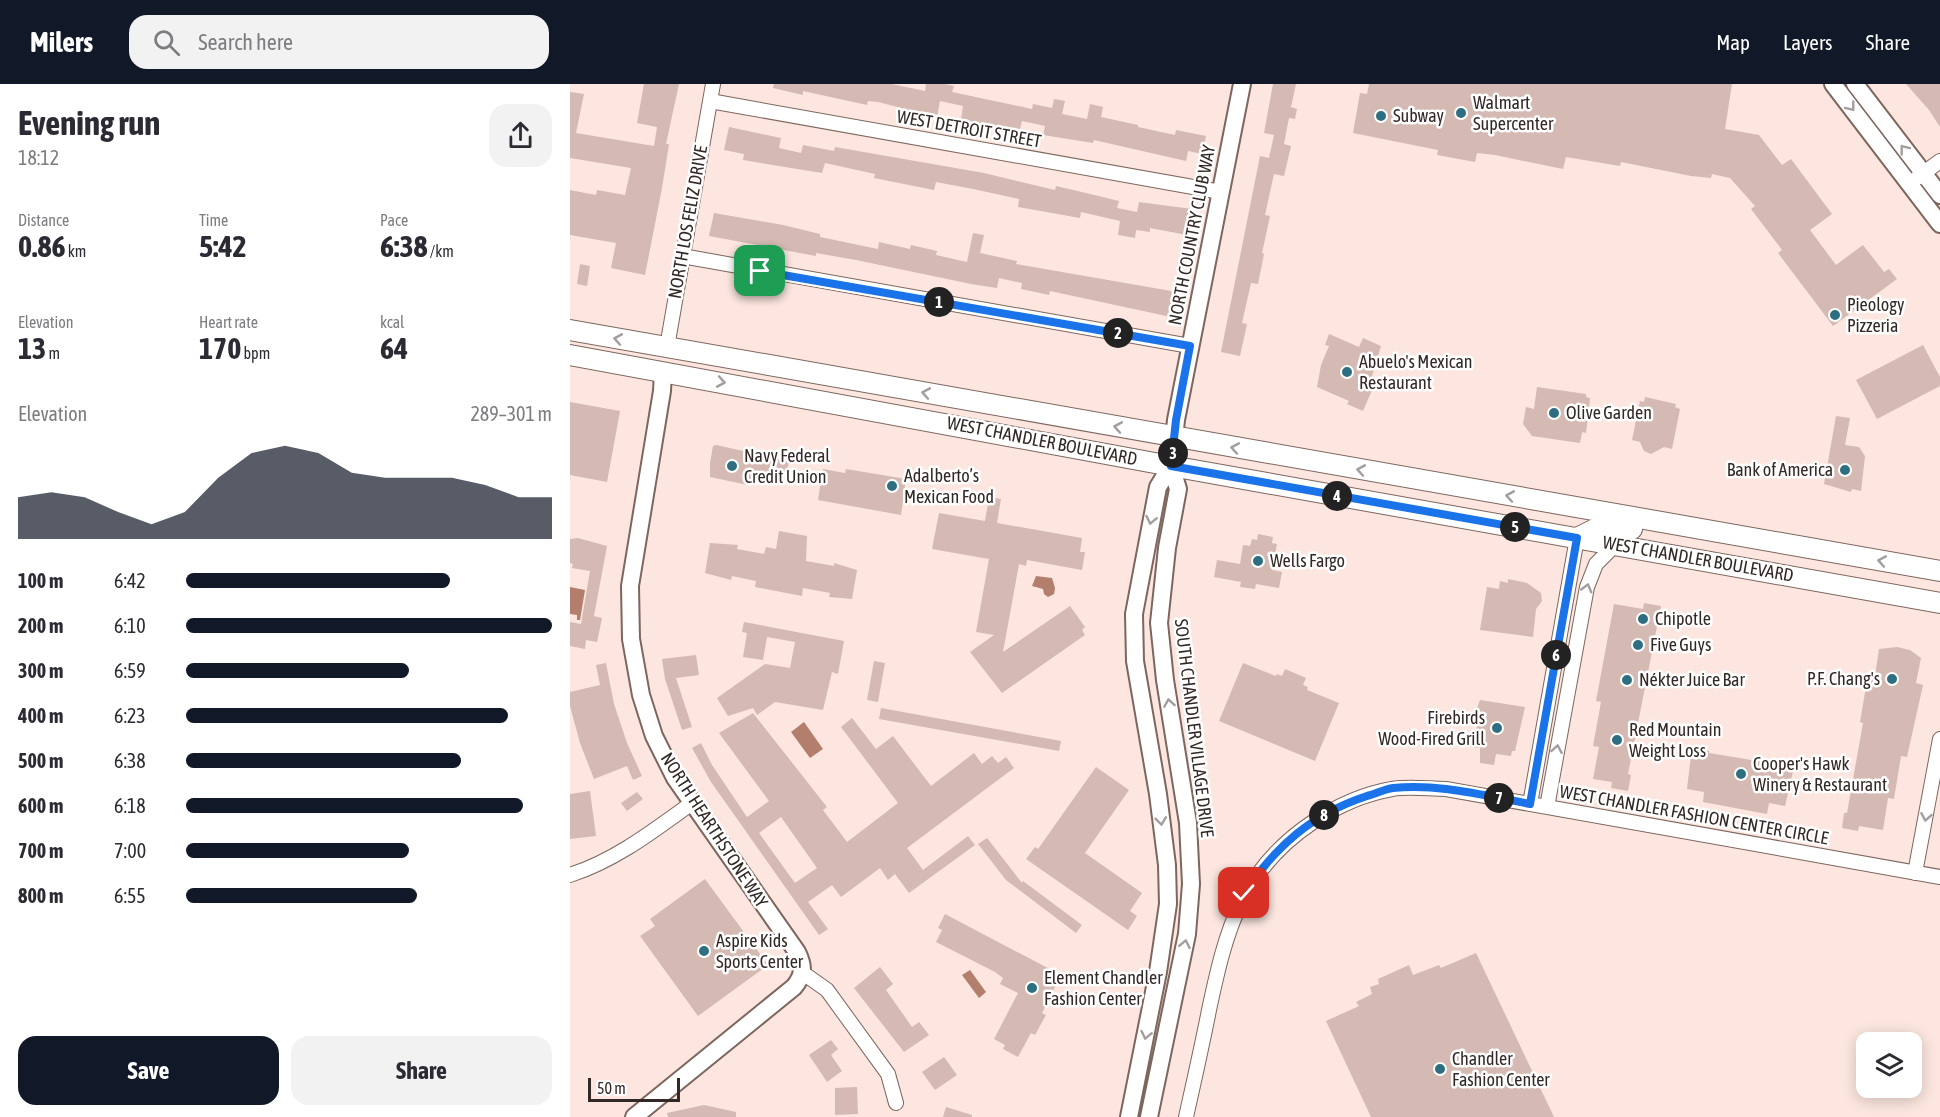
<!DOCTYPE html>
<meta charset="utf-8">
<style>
:root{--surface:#fff;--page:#f2f2f3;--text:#2b2b33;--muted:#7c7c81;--accent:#111827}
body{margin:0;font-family:"Asap Condensed",sans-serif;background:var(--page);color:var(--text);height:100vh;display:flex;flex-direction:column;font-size:22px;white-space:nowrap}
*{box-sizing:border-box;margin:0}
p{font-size:20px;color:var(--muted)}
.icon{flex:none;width:33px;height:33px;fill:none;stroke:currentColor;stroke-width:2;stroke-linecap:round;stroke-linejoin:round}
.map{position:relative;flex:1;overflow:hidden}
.sheet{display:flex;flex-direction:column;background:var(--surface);width:570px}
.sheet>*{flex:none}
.fabs{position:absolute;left:1286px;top:948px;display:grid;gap:12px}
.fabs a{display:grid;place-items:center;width:66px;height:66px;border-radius:12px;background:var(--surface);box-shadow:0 3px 15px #0003;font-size:30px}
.scale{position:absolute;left:18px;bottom:15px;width:92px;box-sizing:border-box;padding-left:6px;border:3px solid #322825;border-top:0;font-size:16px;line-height:21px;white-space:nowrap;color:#322825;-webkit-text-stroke:4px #fff;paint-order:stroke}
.pin{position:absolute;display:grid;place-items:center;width:51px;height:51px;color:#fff;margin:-26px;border-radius:12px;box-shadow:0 3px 9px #0006}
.km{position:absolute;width:30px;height:30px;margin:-15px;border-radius:50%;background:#222;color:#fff;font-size:16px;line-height:30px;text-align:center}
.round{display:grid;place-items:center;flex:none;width:63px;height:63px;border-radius:18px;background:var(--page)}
.summary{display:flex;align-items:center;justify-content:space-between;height:102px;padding:0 18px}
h1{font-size:33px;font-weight:700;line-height:45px}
.stats{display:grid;grid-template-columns:repeat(3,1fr);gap:9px;height:102px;padding:6px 18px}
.stats div{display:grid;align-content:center}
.stats b{font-size:30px;font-weight:700}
.stats small{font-size:16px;font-weight:400}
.stats p{font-size:16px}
.chart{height:168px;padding:12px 18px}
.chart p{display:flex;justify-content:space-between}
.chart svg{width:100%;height:108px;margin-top:6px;fill:var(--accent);opacity:.7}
.action{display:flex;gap:12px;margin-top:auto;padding:12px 18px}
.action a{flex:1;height:69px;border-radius:18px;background:var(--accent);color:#fff;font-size:24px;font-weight:700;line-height:69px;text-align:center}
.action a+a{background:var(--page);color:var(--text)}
ul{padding:0 18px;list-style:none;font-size:20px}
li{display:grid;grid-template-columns:96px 72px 1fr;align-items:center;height:45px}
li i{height:15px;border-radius:8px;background:var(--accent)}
header{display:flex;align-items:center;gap:36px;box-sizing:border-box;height:84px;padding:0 30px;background:var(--accent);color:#fff}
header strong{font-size:28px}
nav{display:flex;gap:33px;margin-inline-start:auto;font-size:21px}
.search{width:420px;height:54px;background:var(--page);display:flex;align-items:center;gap:15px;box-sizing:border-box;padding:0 21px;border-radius:18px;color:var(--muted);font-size:22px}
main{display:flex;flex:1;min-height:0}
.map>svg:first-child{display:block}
</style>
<header>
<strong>Milers</strong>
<div class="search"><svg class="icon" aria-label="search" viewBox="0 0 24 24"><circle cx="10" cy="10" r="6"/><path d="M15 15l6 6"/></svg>Search here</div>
<nav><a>Map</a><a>Layers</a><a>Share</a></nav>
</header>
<main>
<section class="sheet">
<div class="summary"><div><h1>Evening run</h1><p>18:12</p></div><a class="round"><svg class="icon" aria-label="share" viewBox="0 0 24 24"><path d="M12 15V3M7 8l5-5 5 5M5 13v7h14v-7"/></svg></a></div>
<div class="stats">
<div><p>Distance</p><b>0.86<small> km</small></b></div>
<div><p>Time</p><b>5:42</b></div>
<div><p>Pace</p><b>6:38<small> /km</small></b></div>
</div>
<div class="stats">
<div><p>Elevation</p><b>13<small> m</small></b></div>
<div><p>Heart rate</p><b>170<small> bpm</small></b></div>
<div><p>kcal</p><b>64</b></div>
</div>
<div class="chart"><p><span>Elevation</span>289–301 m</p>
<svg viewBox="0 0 160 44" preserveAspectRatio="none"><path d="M0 44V27L10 25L20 27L30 33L40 38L50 33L60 19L70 9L80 6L90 9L100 17L110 19L120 19L130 19L140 22L150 27L160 27V44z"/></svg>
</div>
<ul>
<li><b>100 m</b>6:42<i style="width:72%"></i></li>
<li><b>200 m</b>6:10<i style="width:100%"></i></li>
<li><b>300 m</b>6:59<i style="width:61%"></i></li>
<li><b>400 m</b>6:23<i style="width:88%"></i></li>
<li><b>500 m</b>6:38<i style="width:75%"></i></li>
<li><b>600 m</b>6:18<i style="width:92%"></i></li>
<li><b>700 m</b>7:00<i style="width:61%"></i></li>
<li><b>800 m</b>6:55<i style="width:63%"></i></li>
</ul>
<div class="action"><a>Save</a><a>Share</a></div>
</section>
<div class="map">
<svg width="1370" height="1033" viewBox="0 0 1370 1033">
<rect width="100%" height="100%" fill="#fce6df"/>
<path fill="#b47e6c" d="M466 492 482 494 485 504 484 510 478 513 474 510 473 505 462 502Z
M0 503 15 506 10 536H7V531L0 530Z
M234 638 253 665 240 674 221 648Z
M400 886 416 908 409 914 392 891Z"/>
<path fill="#d4bab2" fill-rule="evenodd" d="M74 0H109L96 60H99L92 104 75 191 41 184 46 159 0 151V106L26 111 27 106 55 111 61 84 0 74V8L14 10 6 49 84 62 87 43 67 39Z
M204 0H322L355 7 356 0H375L384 2 382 8 462 25 463 20 482 24 484 15 495 17 492 30 517 35 520 20 533 23 531 33 568 41V43L605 51 606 46 636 52 632 70 618 67 616 77 524 56 523 59 473 51 475 42 452 37 450 45 391 36 393 22 370 17 367 33 308 18 298 17 297 21 233 7V11L203 4Z
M703 0H726L721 23 727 25 725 35 719 34 714 60 721 62 714 92 704 90 695 131 700 132 692 169 694 170 688 200 681 199 672 239 677 240 670 272 651 268 690 72 699 74 704 51 694 49Z
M799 0H1162L1155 45 1189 51 1212 81 1221 75 1262 130 1240 146 1266 181 1293 161 1314 188 1319 185 1327 195 1263 242 1208 169 1212 166 1181 125 1185 122 1160 94 1142 90 1141 94 1121 92 1051 78 1050 82 996 73 993 85 925 71 907 69 905 78 867 71 868 66 783 49 790 9 797 10Z
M1336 0H1370V43L1359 26Z
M159 43 211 54 209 64 231 69 233 61 264 67 265 63 414 89 485 106 486 102 516 109 549 117 547 124 567 128 569 118 622 125 617 151 580 144V148L566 146 565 154 548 151 550 137 511 128 510 134 448 123 449 115 403 105 366 98 364 106 304 94 305 90 255 79 252 89 173 76 174 70 154 66Z
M144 129 213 141 250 150V153L308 165 309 158 340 165 341 161 367 167 366 171 397 178 403 149 414 151 410 169 447 177 446 180 607 208 601 233 480 207 479 211 451 205 452 199 429 194 427 204 401 200 286 176 246 169V172L139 152Z
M10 180 20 182 17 202 7 200Z
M759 250 789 263 793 254 811 262 799 302 803 304 793 327 777 320 779 317 747 303 751 281 759 262 755 261Z
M1353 261 1370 293V302L1307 335 1286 296Z
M967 303 1016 310V313L1020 314 1016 349 1012 348 1010 359 962 352 953 340 956 323 964 325Z
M1075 313 1106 320 1105 323 1110 325 1102 365 1094 363 1081 370 1074 367 1070 358 1062 356 1070 317 1074 318Z
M0 318 50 327 37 398 0 391Z
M1266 332 1280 334 1275 361 1289 363 1295 372 1291 407 1282 405 1281 408 1254 400Z
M146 361 219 377 216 392 205 390 204 394 196 395 195 398 183 396 178 401 140 393V379L143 362Z
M253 385 275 389 276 385 336 395 331 431 248 416Z
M419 413 431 415 427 439 512 454 510 468H515L512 486 457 476 456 482 449 480 433 568 500 522 515 543 512 546 515 551 432 609 400 568 424 551 406 548 419 475 362 465 369 429 415 437Z
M209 447 237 452 236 477 264 482V479L287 486 282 515 259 513 260 509 233 504 232 512 185 503 186 497 162 492 161 496 135 489 140 459 168 461 167 465 194 470 196 463 206 465Z
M688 450 703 453 702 459 707 460 702 486 712 488 709 504 686 500 685 505 670 503 671 498 644 493 647 476 670 480 673 461 680 462 682 455 687 456Z
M8 454 37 462 24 532 32 534 27 558 16 556 15 565 0 562V538L11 540 20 487 2 484 3 480 0 479V455Z
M938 495 957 499 971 509 972 517 966 525 963 553 910 546 917 503 929 505 930 497 938 499Z
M1074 519 1091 522 1058 690 1061 691 1058 707 1041 704 1042 698 1023 695 1029 663 1023 662 1031 618 1026 617 1044 520 1073 525Z
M174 538 274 557 268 590 262 588 253 626 205 618 187 631 183 624 158 632 147 614 195 580 220 584 225 558 197 553 193 576 173 573 177 549 172 548Z
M1327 563 1340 566 1351 574 1346 599 1353 601 1337 673 1331 672 1324 715 1318 714 1313 746 1289 742 1288 747 1272 744 1274 729H1277L1293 639 1290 638 1298 591 1305 592 1309 565Z
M126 571 129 591 106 594 122 643 112 646 95 595 92 575Z
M304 577 315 579 308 618 297 616Z
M36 579 44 620 57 659 72 692 63 696 57 682 24 695 10 659 0 622V608L30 601 26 581Z
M673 579 706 592 707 590 712 592 715 585 736 594 733 601 738 603 737 606 769 619 745 677 649 637Z
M910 616 955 623 945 667H942L941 672 926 670 924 681 910 679V664L898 663 901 651 905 652 909 631 905 630Z
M311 624 491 657 489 667 309 635Z
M183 629 257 723 253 726 277 758 328 719 271 643 282 634 306 665 323 652 361 702 404 669 412 680 422 672 428 679 436 673 444 684 337 764 353 786 398 752 405 761 339 809 325 790 318 796 310 784 271 813 262 801 238 818 258 845 249 851 141 698 122 664 131 659 142 681 177 733 199 717 149 649ZM211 733 247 784 225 799 189 749Z
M1122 663 1139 667V669L1224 683 1215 722 1199 719 1197 730 1133 718 1134 708 1117 705Z
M526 683 559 706 515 769 572 809 560 827 567 832 558 846 456 775 465 763 468 765Z
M20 707 26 752 0 755V710Z
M67 708 73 715 57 727 51 719Z
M417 754 452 799 453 797 512 841 506 849 436 796 408 760Z
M135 795 198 881 128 932 70 852 85 842 80 835Z
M375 830 491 891 472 929 476 931 465 951 461 949 448 973 433 965 435 961 424 955 448 909 430 900 433 894 425 888 366 858 372 846 368 844Z
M906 869 984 1033H801L756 937 789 922 786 918 802 910 800 903 809 900 808 895 839 881 843 891 869 881 871 884Z
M310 883 323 900 316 906 342 943 349 938 359 951 334 968 284 904Z
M261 956 268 965 261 971 272 987 257 998 239 971Z
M374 973 387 991 365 1006 352 988Z
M287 1003 288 1030 265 1031V1004Z
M134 1021 166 1028V1033H98L97 1029Z
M376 1023 402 1031V1033H373Z"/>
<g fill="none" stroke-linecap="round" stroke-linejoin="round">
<g stroke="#7d665e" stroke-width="16">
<path id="minor" d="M140 17 651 108
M1347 94 1370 77
M112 172 620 262
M97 263 143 0
M960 720 1007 454
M977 723 1017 503 1026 480 1045 461
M1345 789 1370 655
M0 791C46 776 83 747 122 719
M233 889 257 906 318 990 326 1019
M616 1033C624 997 632 962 639 926 656 846 671 786 743 738 767 722 793 710 822 705 839 702 859 705 876 705L1370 793"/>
</g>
<g stroke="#7d665e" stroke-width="20">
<path id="tertiary" d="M1263 0 1370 140
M1285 0 1370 111
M64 1033 224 903C234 891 234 882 227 868L105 694 84 652 71 611 61 555 60 502 92 307 93 288
M559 1033 588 888 598 820 597 781 588 710 565 577 564 530 588 403 601 382 606 336 672 0
M579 1033 617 850 621 800 618 739 595 596 589 539 597 464 608 405 601 382"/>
</g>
<g stroke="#7d665e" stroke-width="22">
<path id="secondary" d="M0 246 1370 487
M0 271 601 382 1370 519
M1007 454 1033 441 1062 445"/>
</g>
<use href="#minor" stroke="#fff" stroke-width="14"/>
<use href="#tertiary" stroke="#fff" stroke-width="16"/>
<use href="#secondary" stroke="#fff" stroke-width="20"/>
</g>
<defs><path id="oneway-chevron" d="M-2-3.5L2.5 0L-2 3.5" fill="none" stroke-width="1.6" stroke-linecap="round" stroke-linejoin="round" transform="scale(1.5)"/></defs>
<g stroke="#a39e9d">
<use href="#oneway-chevron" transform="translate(1281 23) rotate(52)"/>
<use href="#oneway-chevron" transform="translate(1334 65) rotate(-128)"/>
<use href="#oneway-chevron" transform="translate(48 255) rotate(-170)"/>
<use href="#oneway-chevron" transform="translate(151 298) rotate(10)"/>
<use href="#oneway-chevron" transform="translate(356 309) rotate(-170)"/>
<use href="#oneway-chevron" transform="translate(548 343) rotate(-170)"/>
<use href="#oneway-chevron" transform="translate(665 364) rotate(-170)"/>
<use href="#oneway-chevron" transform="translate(791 386) rotate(-170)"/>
<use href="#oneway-chevron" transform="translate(940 412) rotate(-170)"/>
<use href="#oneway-chevron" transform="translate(581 436) rotate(102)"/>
<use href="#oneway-chevron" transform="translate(1312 477) rotate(-170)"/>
<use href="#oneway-chevron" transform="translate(1017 504) rotate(-75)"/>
<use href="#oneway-chevron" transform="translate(599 619) rotate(-99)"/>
<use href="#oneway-chevron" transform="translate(987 665) rotate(-80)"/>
<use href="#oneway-chevron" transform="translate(1356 733) rotate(100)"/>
<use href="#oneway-chevron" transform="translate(591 737) rotate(83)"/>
<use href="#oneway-chevron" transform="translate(615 860) rotate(-79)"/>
<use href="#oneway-chevron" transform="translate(576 951) rotate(102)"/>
</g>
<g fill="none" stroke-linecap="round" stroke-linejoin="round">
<g stroke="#fff" stroke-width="12">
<path id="route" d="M190 187 620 262 606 336 601 382 1007 454 960 720C916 712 868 699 823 704 815 705 805 710 797 712 742 730 706 762 674 809"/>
</g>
<use href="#route" stroke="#1a73e8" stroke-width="8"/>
</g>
<g fill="#2d6f81" stroke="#fff" stroke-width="2">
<circle cx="891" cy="29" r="6"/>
<circle cx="811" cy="32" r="6"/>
<circle cx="1265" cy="231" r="6"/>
<circle cx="777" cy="288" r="6"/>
<circle cx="984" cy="329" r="6"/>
<circle cx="162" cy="382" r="6"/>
<circle cx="1275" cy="386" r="6"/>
<circle cx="322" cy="402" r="6"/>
<circle cx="688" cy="477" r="6"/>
<circle cx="1073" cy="535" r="6"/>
<circle cx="1068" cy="561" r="6"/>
<circle cx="1322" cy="595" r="6"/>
<circle cx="1057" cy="596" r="6"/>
<circle cx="927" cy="644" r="6"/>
<circle cx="1047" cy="656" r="6"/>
<circle cx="1171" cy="690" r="6"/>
<circle cx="134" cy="867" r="6"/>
<circle cx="462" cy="904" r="6"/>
<circle cx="870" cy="985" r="6"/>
</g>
<g text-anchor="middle" stroke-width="5" stroke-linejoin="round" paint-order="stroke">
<g font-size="18" fill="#322825" stroke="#fff" text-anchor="start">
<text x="903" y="25">Walmart<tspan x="903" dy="21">Supercenter</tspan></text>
<text x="823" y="38">Subway</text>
<text x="1277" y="227">Pieology<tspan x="1277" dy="21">Pizzeria</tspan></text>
<text x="789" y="284">Abuelo's Mexican<tspan x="789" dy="21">Restaurant</tspan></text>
<text x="996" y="335">Olive Garden</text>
<text x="174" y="378">Navy Federal<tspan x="174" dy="21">Credit Union</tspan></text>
<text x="1263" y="392" text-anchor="end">Bank of America</text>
<text x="334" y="398">Adalberto’s<tspan x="334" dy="21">Mexican Food</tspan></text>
<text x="700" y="483">Wells Fargo</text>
<text x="1085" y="541">Chipotle</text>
<text x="1080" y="567">Five Guys</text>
<text x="1310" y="601" text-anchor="end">P.F. Chang's</text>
<text x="1069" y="602">Nékter Juice Bar</text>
<text x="915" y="640" text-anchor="end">Firebirds<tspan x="915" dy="21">Wood-Fired Grill</tspan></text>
<text x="1059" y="652">Red Mountain<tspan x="1059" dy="21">Weight Loss</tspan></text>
<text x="1183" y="686">Cooper's Hawk<tspan x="1183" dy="21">Winery &amp; Restaurant</tspan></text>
<text x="146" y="863">Aspire Kids<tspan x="146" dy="21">Sports Center</tspan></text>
<text x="474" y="900">Element Chandler<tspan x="474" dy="21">Fashion Center</tspan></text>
<text x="882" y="981">Chandler<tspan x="882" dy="21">Fashion Center</tspan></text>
</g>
<g font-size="18" fill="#322825" stroke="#fff">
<text transform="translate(399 45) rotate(10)" y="6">WEST DETROIT STREET</text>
<text transform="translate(118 138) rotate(-80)" y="6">NORTH LOS FELIZ DRIVE</text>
<text transform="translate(622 151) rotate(-79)" y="6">NORTH COUNTRY CLUB WAY</text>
<text transform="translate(472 357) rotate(11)" y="6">WEST CHANDLER BOULEVARD</text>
<text transform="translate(1128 475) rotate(10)" y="6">WEST CHANDLER BOULEVARD</text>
<text transform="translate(624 644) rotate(83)" y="6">SOUTH CHANDLER VILLAGE DRIVE</text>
<text transform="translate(1124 731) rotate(10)" y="6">WEST CHANDLER FASHION CENTER CIRCLE</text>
<text transform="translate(144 746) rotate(57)" y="6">NORTH HEARTHSTONE WAY</text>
</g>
</g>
</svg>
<div class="fabs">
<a><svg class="icon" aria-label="layers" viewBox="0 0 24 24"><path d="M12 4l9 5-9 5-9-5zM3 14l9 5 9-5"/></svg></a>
</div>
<div class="scale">50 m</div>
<div class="pin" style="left:190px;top:187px;background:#1e9e55"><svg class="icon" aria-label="arrive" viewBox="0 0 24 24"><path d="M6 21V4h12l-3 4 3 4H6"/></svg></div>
<div class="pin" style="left:674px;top:809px;background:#d93025"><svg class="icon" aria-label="check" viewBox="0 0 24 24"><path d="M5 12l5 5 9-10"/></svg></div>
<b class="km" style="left:369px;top:218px">1</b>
<b class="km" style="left:548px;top:249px">2</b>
<b class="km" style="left:603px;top:369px">3</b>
<b class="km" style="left:767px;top:412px">4</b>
<b class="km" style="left:945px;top:443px">5</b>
<b class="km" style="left:986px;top:571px">6</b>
<b class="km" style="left:929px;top:714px">7</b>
<b class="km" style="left:754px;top:731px">8</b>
</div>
</main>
